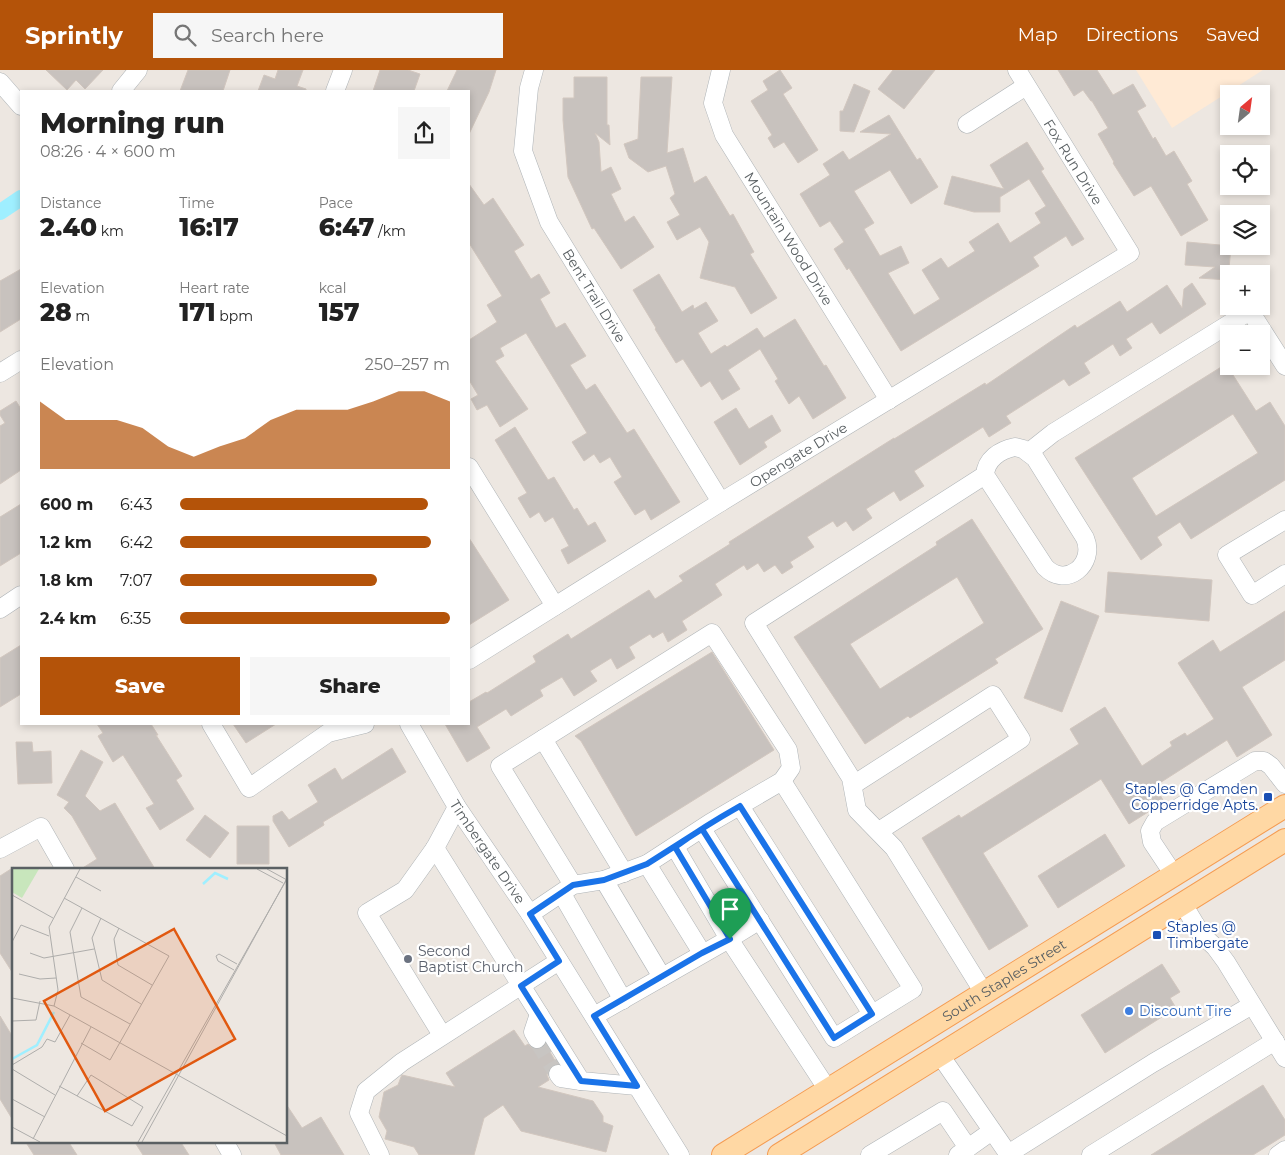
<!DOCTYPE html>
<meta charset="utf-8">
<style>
:root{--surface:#fff;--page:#f6f6f6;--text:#222;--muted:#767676;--accent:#b45309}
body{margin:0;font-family:Montserrat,sans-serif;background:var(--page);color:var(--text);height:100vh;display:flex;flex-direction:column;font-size:19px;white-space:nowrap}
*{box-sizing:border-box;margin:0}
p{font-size:16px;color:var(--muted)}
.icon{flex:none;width:28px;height:28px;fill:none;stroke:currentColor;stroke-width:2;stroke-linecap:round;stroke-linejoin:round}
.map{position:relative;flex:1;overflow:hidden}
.panel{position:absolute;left:20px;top:20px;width:450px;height:635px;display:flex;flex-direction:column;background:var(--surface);border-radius:0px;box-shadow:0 2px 8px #0003}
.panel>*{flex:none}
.needle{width:32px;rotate:29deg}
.controls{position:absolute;left:1220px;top:15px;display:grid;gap:10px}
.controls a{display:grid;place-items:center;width:50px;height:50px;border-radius:0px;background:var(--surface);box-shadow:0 2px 8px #0003;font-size:25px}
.pin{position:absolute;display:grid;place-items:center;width:42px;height:42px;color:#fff;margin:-51px -21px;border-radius:50% 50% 50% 0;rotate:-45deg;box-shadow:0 0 5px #0007}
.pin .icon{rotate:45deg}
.round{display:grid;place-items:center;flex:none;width:52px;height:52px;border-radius:0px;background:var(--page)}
.overview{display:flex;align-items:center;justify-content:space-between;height:85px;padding:0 20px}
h1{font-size:28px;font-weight:800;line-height:38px}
.stats{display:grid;grid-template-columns:repeat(3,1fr);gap:8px;height:85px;padding:5px 20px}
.stats div{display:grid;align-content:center}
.stats b{font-size:25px;font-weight:800}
.stats small{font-size:14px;font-weight:400}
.stats p{font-size:14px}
.chart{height:140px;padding:10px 20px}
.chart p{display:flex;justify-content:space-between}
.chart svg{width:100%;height:90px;margin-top:5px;fill:var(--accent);opacity:.7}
.button{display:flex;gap:10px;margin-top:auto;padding:10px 20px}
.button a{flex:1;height:58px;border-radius:0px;background:var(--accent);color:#fff;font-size:20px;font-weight:800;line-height:58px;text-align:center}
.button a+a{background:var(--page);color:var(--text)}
ul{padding:0 20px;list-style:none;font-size:16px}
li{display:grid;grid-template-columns:80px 60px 1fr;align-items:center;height:38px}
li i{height:12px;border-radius:6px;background:var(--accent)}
header{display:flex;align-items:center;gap:30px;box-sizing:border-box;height:70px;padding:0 25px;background:var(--accent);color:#fff}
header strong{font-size:24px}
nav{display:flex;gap:28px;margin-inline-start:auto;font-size:18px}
.search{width:350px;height:45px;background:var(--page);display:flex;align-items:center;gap:12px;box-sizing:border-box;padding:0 18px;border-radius:0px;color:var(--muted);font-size:19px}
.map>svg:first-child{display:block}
</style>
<header>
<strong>Sprintly</strong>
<div class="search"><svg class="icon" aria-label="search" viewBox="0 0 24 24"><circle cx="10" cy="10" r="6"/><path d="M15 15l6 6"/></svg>Search here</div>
<nav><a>Map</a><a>Directions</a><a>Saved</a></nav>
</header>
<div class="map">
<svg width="1285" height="1085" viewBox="0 0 1285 1085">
<rect width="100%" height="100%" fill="#ede7e1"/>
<path fill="#ffead5" d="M1136 0H1263L1172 58Z"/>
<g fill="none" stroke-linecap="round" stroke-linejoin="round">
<path stroke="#9fefff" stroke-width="16" d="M0 142 21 128"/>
</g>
<path fill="#c8c2be" stroke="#d2c7bf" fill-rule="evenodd" d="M46 0H103L85 19 76 10 67 20Z
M188 0H230L223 21H180Z
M278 0H303L297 16 306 19V21H258L264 5 275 9Z
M380 0H408L420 4 414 21H373Z
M457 0H496L489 22 469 64V21H447Z
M780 0 792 18 783 24 818 80 798 93 784 72 774 78 768 68 772 65 751 31 768 20 763 11Z
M893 0H935L904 39 878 19Z
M1058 0H1097L1113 25 1133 14 1146 36 1137 41 1153 69 1155 67 1166 86 1174 81 1192 111 1187 114 1208 150 1181 166 1151 116 1134 126 1113 93 1114 92 1098 64 1108 58 1092 31H1091L1083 20 1074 26Z
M574 7H607V55H609L610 75 595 63 599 72 601 102 611 97 621 119 611 124 625 152 634 146 654 177 621 199 594 158 592 159 568 107 563 50V28H574Z
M641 7H672L667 83 683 78 694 113 706 106 730 146 733 144 754 182 750 184 777 228 751 244 735 217 700 208 709 172 700 157 677 170 667 152 680 145 670 128 675 124 666 96 648 102 629 88 624 74 638 69Z
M854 14 870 21 854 62 840 61V41H843Z
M889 45 917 90 920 88 938 117 911 134 890 100 854 121 874 153 864 159 880 186 901 176 909 193 888 203 914 245 940 229 922 200 941 188 948 198 975 181 969 172 998 153 1010 173 1041 153 1035 143 1046 136 1029 109 1000 127V142H974L944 134 952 106 1004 119 990 95 1027 72 1044 99 1041 101 1084 169 1072 176 1066 166 1033 187 1039 196 901 281 849 198 847 200 834 179 844 172 830 151 820 157 800 124 830 105 823 94 843 81 849 90 891 64 860 62Z
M469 114 484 135 493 128 524 175 514 181 531 209 539 204 550 223 540 229 556 258 565 253 586 286 570 295 586 320 595 314 627 363 634 359 680 432 651 450 645 439 635 445 614 412 622 407 610 387 600 393 594 384 584 391 572 372 587 363 526 263 500 278 504 286 495 291 528 339 500 357 487 335 477 340 471 329 478 325 469 310V270L497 252 487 235 502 226 469 173Z
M1187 172 1231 176 1228 210 1199 208 1215 197 1185 195Z
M21 199V249L0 262V211Z
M659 204 682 242 693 235 694 239 706 232 718 251 698 263 711 284 725 275 727 277 757 258 764 268 795 249 824 296 826 295 846 328 813 349 799 326 789 334 775 311 778 309 760 279 728 300 740 319 722 330 710 311 701 317 683 289 676 293 655 259 656 258 633 220Z
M1192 213 1206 234 1160 264 1152 252 1126 269 1132 278 1120 286 1113 274 1084 293 1090 303 1069 316 1064 309 1006 346 1011 353 989 367 983 357 914 401 924 416 900 431 894 421 866 439 872 448 853 461 846 451 837 457 833 451 807 467 814 477 790 492 793 497 782 504 775 495 764 502 758 493 747 500 744 495 715 514 722 525 682 551 687 560 668 572 663 562 653 568 650 564 629 577 635 588 617 599 611 588 590 601 597 611 574 626 562 607 540 620 543 626 511 646 506 639 477 657 490 678 467 692 445 654H469V632L486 622 487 623 536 592 533 586 568 564 571 569 649 520 655 529 683 511 679 506 730 474 729 472 894 368V369L985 313 986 315 1075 255 1077 258 1120 231 1127 242 1167 215 1182 238 1184 219Z
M1226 294 1256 341 1270 332 1285 356V410L1191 469 1180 452 1157 467 1162 475 1141 490 1075 388ZM1233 344 1258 383 1156 446 1132 408Z
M16 331 21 339V400L0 414V356L5 353 0 345V341Z
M736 338 749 359 772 345 781 361 764 372 767 377 740 395 714 352Z
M515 357 548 410 554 407 574 440 577 438 588 456 595 452 606 471 568 494 561 480 569 476 553 447 545 452 539 442 530 448 518 428 527 423 495 370Z
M21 434V483L0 496V447Z
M972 449 1043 559 995 589 998 593 910 648 908 646 865 674 794 567 937 475 936 472ZM957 507 984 553 880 619 850 574Z
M469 468 509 530 469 555Z
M1108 502 1212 510 1209 551 1105 542Z
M1061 531 1099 546 1062 642 1024 628Z
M1285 541V590L1242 617 1272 665 1237 687 1227 670 1155 716 1164 732 1129 754 1101 709 983 783 1028 856 989 880 922 768 959 745 961 748 1079 674 1070 659 1105 637 1142 696 1172 676 1170 672 1185 663 1187 666 1214 649 1178 593 1213 570 1220 582Z
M21 575V624L0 637V588Z
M712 582 774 680 636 766 581 671 575 666Z
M97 654H151L158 665H156L182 706 176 710 194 739 160 760 146 738 154 734 123 685 113 692 98 666 103 663Z
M233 654H276L246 673Z
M16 672H32L33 682 51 681 52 713 18 714Z
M392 678 406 702 323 752 324 755 289 777 273 751V746L282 741 289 750 318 732 308 715 335 698 342 710Z
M81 680 103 692 85 726 100 741 115 733 155 799H81L97 789 72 746 64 738 69 732 57 725Z
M205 745 229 763 210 788 186 770Z
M237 756H269V794H237Z
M1105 764 1125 796 1058 838 1038 806Z
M14 797V905L0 883V806Z
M1162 894 1180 922 1170 928 1176 938 1105 983 1081 945Z
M0 946 14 969V1052L0 1029Z
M514 960 525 976 528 974 532 978 537 980 546 975 557 994 552 995 548 999 547 1005 549 1010 538 1017 593 1031 603 1046V1052L613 1056 606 1082 521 1061 503 1035 484 1048 474 1085H419L414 1077 385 1069 387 1061 379 1047 384 1022 398 1015 401 1007 402 1005 455 1017 446 1003Z
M1263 1015 1285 1050V1065L1253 1085H1151Z
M286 1034 302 1058 321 1047 344 1085H281L275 1074 280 1071H286Z
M25 1071H68L77 1085H34Z
M134 1071H180L189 1085H143Z"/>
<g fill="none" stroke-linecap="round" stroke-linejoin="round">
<path stroke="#c8c5c2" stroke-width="18" stroke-dasharray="18 9" stroke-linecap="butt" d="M537 969 558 1004"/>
<g stroke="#afb4b7" stroke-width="19">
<g id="minor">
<path id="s1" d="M534 0 529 18 523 81 549 152 721 432"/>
<path id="s2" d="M721 0 713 33 724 65 889 330"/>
<path d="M0 12 21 36"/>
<path d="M121 21 138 0"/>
<path d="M335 21 343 0"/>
<path d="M967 54 1026 16"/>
<path d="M0 303 21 290"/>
<path d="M1015 377 1023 379 1035 388 1085 468C1096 494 1066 519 1045 497L985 405C986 389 1000 380 1015 377Z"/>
<path d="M1029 382 1053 363 1250 241 1285 296"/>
<path d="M469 397 555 536"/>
<path d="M1285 450 1227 485 1252 525 1285 504"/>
<path d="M0 539 21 525"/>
<path id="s3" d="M469 590 721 432 1130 183 1017 0"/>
<path d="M211 654 249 718 328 663 365 654"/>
<path id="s4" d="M409 654 457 737 530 844 680 1085"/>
<path d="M543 669 624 803"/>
<path d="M853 715 993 625 1021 669 879 761"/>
<path d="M740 736 872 944"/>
<path d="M702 759 834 968 913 919 782 711"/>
<path d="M675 777 729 869 828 1020"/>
<path d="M435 778 581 1011 637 1016"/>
<path d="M0 779 41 757 65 799"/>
<path d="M647 794 702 883"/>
<path d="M1174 805 1152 772 1150 761 1155 752 1255 691H1264L1271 696 1285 714"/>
<path d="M604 810 662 907"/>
<path d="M562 824 623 930"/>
<path d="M1183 834 1201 864 1215 877 1226 892 1285 988"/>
<path d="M530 844 573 815 604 810 647 794 710 753 782 711 791 698 788 680 712 563 500 696 573 815"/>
<path d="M984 923 894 778 857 740 851 708 754 553 985 405"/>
<path d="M594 946 729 869 760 850"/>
<path d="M442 965 367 843 405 820 435 778 457 737"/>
<path d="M537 969 533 962 539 944"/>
<path d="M940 985 1009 1085"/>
<path d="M558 1004 561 1008 581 1011"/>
<path d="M224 1071 232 1085"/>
<path d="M1008 1084 1153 993 1252 935"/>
<path d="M380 1085 359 1043 366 1021 402 992 559 891"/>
<path d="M870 1085 943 1041 968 1078"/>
<path d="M958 1085 992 1061"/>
<path d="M1091 1085 1275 971"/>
<path d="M1278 1085 1285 1080"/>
</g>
</g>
<g stroke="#f59c52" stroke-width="24">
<g id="major">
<path id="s5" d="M723 1085 1285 736"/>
<path d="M779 1085 1285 770"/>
</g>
</g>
<use href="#minor" stroke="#fff" stroke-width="18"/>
<use href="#major" stroke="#ffd8a4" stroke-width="22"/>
</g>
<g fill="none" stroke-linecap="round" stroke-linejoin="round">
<g stroke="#fff" stroke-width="10">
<path id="route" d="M730 869 702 883 594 946 637 1016 581 1011 521 916 559 891 530 844 573 815 604 810 647 794 702 759 834 968 872 944 740 736C717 749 696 762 675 777L730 869"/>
</g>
<use href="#route" stroke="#1a73e8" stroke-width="6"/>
</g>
<g fill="#1a4fb4" stroke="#fff" stroke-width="2">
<rect x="1263" y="722" width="10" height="10" rx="2.5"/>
<rect x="1152" y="860" width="10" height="10" rx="2.5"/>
</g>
<circle fill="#6b7280" stroke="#fff" stroke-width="2" cx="408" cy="889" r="5"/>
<circle fill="#3f7fe0" stroke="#fff" stroke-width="2" cx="1129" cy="941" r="5"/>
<g text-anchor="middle" stroke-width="4.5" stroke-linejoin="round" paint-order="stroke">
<g font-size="14" fill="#5a6063" stroke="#fff">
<text transform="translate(1073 92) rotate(58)" y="5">Fox Run Drive</text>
<text dy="5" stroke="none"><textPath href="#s2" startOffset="190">Mountain Wood Drive</textPath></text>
<text dy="5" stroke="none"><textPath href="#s1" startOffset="244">Bent Trail Drive</textPath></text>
<text dy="5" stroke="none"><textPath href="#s3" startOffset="388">Opengate Drive</textPath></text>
<text dy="5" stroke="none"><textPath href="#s4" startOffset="150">Timbergate Drive</textPath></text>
<text dy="5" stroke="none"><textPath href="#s5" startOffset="331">South Staples Street</textPath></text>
</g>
<g font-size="14" fill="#164399" stroke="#fff" text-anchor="end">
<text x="1258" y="724">Staples @ Camden<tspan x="1258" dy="16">Copperridge Apts.</tspan></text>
<text x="1167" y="862" text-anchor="start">Staples @<tspan x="1167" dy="16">Timbergate</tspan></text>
</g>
<g font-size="14" fill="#5b616d" stroke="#fff" text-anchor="start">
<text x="418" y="886">Second<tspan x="418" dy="16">Baptist Church</tspan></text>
</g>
<g font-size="14" fill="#366cbe" stroke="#fff" text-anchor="start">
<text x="1139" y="946">Discount Tire</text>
</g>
</g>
<g transform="translate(12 798)">
<rect width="275" height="275" fill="#ede7e1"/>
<path d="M0 1H27L10 30 0 24Z" fill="#c8e6bc"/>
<path fill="none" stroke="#9fefff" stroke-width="2.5" d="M191 16 203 5 216 11M0 191 25 177 42 144"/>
<path fill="none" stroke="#aeadab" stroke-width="1" d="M245 1 271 15M255 1 275 12M64 9 89 23M0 27 41 50M52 30 157 88 98 192 69 175M70 40 58 64 69 129 118 156M89 50 80 70 90 112 129 136M107 60 102 71 106 97 140 117M0 74 9 57 37 68M18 85 32 90 82 81M222 102 206 93 204 88 207 86 225 96M7 106 28 111 44 110M0 130 42 138 275 268M42 138 46 122 37 59 68 1M0 153 24 152 28 133M0 197 30 179 35 171 43 174 58 147M0 201 43 227M47 218 120 258 131 239 79 207 65 228M0 231 33 249M0 259 28 274M21 271 79 159M126 274 275 11M130 274 274 12"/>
<path fill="#e15910" fill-opacity="0.15" stroke="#e15910" stroke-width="2.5" d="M162 61 223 171 93 243 32 133Z"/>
<rect width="275" height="275" fill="none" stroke="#5a6063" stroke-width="2.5"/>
</g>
</svg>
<div class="controls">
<a><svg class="needle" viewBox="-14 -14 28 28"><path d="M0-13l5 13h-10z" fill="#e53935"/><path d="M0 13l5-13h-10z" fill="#767676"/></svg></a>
<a><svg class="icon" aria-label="locate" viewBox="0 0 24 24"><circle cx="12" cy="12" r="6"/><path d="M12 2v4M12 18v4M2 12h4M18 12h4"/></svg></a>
<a><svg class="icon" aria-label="layers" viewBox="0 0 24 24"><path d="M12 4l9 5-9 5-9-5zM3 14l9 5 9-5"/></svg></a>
<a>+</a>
<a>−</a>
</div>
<div class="pin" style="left:730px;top:869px;background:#1e9e55"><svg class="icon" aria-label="arrive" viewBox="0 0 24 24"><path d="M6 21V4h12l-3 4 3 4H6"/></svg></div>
<section class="panel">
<div class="overview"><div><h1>Morning run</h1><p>08:26 · 4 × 600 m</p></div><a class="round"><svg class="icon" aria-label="share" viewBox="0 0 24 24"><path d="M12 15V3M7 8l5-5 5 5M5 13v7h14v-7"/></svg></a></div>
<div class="stats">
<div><p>Distance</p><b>2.40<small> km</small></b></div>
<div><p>Time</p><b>16:17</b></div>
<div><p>Pace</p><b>6:47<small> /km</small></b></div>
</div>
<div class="stats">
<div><p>Elevation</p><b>28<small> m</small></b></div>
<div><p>Heart rate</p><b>171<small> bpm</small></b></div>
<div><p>kcal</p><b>157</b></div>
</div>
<div class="chart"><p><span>Elevation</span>250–257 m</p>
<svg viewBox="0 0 160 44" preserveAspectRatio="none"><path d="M0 44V11L10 20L20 20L30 20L40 24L50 33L60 38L70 33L80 29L90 20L100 15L110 15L120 15L130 11L140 6L150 6L160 11V44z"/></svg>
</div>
<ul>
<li><b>600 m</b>6:43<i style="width:92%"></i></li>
<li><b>1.2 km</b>6:42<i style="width:93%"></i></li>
<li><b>1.8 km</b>7:07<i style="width:73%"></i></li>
<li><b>2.4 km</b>6:35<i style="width:100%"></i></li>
</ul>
<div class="button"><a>Save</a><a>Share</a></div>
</section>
</div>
